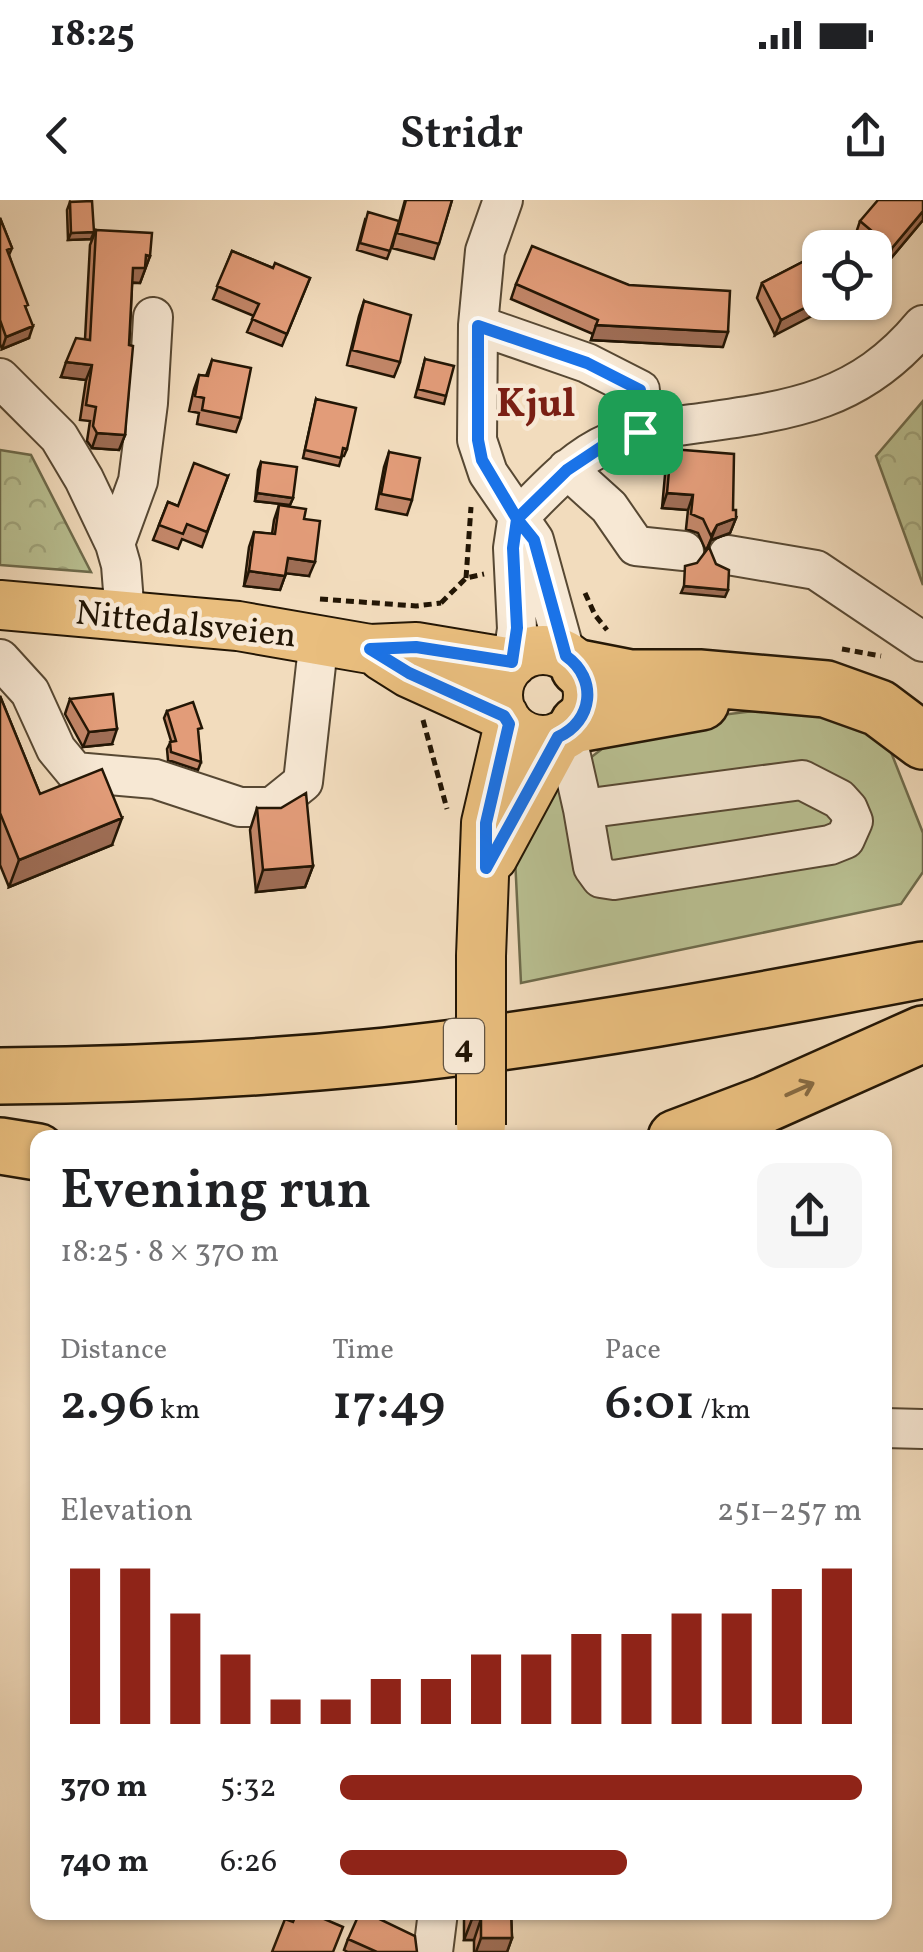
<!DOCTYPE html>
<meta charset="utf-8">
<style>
:root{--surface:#fff;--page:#f6f6f6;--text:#202124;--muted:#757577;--accent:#8f2418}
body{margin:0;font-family:Vollkorn,serif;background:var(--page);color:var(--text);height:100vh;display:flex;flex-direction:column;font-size:38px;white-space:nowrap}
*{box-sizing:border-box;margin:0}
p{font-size:32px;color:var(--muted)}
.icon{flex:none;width:55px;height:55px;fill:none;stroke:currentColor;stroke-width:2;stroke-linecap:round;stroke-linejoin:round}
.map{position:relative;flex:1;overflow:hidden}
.drawer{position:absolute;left:30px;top:930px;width:862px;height:790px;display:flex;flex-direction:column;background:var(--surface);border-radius:20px;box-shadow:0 2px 8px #0004}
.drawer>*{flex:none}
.fabs{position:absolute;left:802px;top:30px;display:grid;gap:20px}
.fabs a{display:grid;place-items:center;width:90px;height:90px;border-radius:20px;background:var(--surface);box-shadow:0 2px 8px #0004;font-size:50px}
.pin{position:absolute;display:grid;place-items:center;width:85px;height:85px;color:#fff;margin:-42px;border-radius:20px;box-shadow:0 5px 15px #0006}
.round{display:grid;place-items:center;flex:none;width:105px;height:105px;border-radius:20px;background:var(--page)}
.head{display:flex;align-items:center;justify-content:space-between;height:170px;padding:0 30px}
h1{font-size:55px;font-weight:600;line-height:75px}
.figures{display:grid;grid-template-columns:repeat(3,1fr);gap:15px;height:170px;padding:10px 30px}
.figures div{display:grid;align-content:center}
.figures b{font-size:50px;font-weight:600}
.figures small{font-size:28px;font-weight:400}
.figures p{font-size:28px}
.chart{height:280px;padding:20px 30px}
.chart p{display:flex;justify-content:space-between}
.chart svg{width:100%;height:180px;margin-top:10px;stroke:var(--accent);stroke-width:6}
ul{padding:0 30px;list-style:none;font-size:32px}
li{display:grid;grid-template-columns:160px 120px 1fr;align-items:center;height:75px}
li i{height:25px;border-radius:12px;background:var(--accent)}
.status{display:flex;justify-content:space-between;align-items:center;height:70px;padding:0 50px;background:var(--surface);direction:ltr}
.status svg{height:28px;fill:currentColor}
header{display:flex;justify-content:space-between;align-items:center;height:130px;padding:0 30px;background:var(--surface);font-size:45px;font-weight:600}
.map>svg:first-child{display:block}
</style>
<div class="status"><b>18:25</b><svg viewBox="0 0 49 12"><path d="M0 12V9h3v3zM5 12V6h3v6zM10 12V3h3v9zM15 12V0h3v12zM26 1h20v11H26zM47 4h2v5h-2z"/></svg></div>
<header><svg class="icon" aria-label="back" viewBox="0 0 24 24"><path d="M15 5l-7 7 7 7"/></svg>Stridr<svg class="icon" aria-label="share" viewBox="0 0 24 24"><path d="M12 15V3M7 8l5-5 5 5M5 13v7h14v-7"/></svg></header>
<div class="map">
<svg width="923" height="1752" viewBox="0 0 923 1752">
<defs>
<pattern id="forest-crowns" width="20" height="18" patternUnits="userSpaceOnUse" patternTransform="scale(2.5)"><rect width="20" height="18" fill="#b9c092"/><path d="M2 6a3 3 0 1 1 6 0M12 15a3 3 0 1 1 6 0" fill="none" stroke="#9fa47c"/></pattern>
</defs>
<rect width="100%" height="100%" fill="#f2dcbd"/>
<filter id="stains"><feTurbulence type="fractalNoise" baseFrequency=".002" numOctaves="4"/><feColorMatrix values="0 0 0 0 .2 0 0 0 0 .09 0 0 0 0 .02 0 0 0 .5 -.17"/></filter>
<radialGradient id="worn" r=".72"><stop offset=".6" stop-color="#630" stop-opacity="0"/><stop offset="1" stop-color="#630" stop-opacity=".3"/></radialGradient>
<path fill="#b9c092" stroke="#6e6b4c" stroke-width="2.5" d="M803 505 885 537 923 633V672L901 704 521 783 515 657 560 581 632 526Z"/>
<path fill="url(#forest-crowns)" stroke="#6e6b4c" stroke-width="2.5" d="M923 201V385L876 256Z
M0 250 31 255 91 372 0 365Z"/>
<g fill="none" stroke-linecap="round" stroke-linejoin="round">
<g stroke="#574833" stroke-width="42">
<path id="minor" d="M503 0 485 51 478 125 477 240 488 273 534 340 566 456
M478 125 587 163 640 190V232
M0 178 59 237 84 279 115 344 121 365 125 416
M567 269 609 307 636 346 684 351
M517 319C546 290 573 258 611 242 640 230 670 227 700 223 793 210 860 201 923 125
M115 344 138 281 148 203 153 117
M728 355 816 370 923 442
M0 459 30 492 56 549 75 572 155 579 240 607H272L303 582 319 438
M512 463 517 429 513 348 517 321
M566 534 583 609 593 667 601 678 614 680 830 645 845 639 853 621 848 609 839 599 802 580 583 609
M885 1228 923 1229
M433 1752 438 1712"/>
</g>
<g stroke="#231605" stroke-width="52">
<path id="major" d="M0 405 238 426 370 449 416 447 512 463
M498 495a45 45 0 1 1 90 0a45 45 0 1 1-90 0Z
M382 456 409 473 504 516
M493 657 558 537
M481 756 486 623 509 524"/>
</g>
<g stroke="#231605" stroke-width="60">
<path id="highway" d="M579 468 630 478H699L826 489 879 508 923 541
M578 524 701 502
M0 876C129 875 257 869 385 856 565 837 745 804 923 770
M676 938 766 904 923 834
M0 946 38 952"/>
</g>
<path stroke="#231605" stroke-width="5" stroke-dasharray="8 5" stroke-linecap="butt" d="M466 378 471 307
M585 393 595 415 607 430
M320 399 416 406 441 403
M441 403 466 378 484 374
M842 449 881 456
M423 520 447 609"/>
<use href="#minor" stroke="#f7e8d4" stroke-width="38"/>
<use href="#major" stroke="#e9be7e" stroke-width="48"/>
<use href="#highway" stroke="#e9be7e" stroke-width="55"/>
<g stroke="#231605" stroke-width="52" stroke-linecap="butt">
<path id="major-bridge" d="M481 756V925"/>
</g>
<use href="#major-bridge" stroke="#e9be7e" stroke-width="48"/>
</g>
<path fill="#c28668" stroke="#231605" stroke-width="2.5" d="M405 0H452L434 59 392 48Z
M923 0V20L887 63 875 53V48H869L855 36 860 21Z
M70 2 91 39 68 40 67 10Z
M0 18 12 48 9 55 26 109 29 138 2 149 0 144Z
M365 20 390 51 387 59 357 50Z
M96 30 150 56 140 83H132L125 235 119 250 92 248 87 241 90 221 80 220 86 180 61 177 85 139 90 45Z
M232 51 273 68 310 78 282 146 247 132 254 116 213 99Z
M820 53 775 135 757 98 762 83Z
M516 84 723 147 591 140 593 134 511 99Z
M364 101 400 162 394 177 347 165 359 116Z
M425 159 446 196 444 204 415 197Z
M212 160 241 218 236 232 197 224 199 213 189 211 194 189 199 175 206 176Z
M316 199 347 249 344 256H342L339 266 303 258Z
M671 249 733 310 736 318 730 333 711 340 706 351 698 333 686 329 688 310 662 308 666 264Z
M389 252 412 300 407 315 376 309 384 267Z
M261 262 293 298 290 305 255 301 258 270Z
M228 276 202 347 182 339 178 349 153 340 168 302 178 306Z
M279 305 304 319 309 376 286 373 280 390 244 386 249 347 254 332 272 334 274 320Z
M0 496 40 594 112 645 9 687 0 665Z
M70 499 112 544 83 547 65 514Z
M167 511 198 536 201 562 198 570 168 560 167 549 171 541 164 518Z
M257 608 313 666 305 687 256 692 250 630Z
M464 1712H511L512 1738 507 1752H474V1740H464Z
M348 1739 417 1752H348L344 1750Z"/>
<path fill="#9e6d55" stroke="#231605" stroke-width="2.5" d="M923 11V20L887 63 892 48Z
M94 32 91 39 68 40 71 33Z
M146 55 150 56 140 83 127 82 133 68Z
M820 100V102H839L775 135 781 120Z
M596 125 728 132 723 147 591 140Z
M33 126 29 138 2 149 6 137Z
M66 162 92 165 86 180 61 177Z
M97 233 125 235 119 250 92 248Z
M257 293 293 298 290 305 255 301Z
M667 293 693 295 688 310 662 308Z
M736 318 730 333 711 340 706 351 717 325Z
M288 358 315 362 309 376 283 373Z
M249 371 285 376 280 390 244 386Z
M684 386 728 390 725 397 681 393Z
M117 529 112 544 83 547 89 532Z
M122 618 112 645 9 687 19 660Z
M313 666 305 687 256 692 263 670Z
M472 1719H481L474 1740H464Z
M481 1738H512L507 1752H476Z"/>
<path fill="#e29c79" stroke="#231605" stroke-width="2.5" d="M406 0H452L439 44 397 33Z
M878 0H923V11L892 48 860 21Z
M92 1 94 32 71 33 70 2Z
M368 12 399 21 390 51 360 43Z
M0 18 12 48 7 50 28 105 25 106 33 126 6 137 0 120Z
M96 30 152 33 150 56 146 55 145 68H133L129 145 133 146 125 235 97 233 93 226 96 207 86 205 92 165 66 162 76 138 90 140Z
M532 46 629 85 730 91 728 132 596 125 598 120 516 84Z
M232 51 273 68 275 63 310 78 287 134 252 119 259 104 217 86Z
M820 53V100L781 120 762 83Z
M364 101 411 115 400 162 352 150Z
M425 159 454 166 446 196 418 189Z
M212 160 251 168 241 218 202 210 204 198 195 196 199 175 208 176Z
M316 199 356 208 347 249 343 248 341 258 305 250Z
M671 249 734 254 733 310H736V318L717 325 711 336 703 319 691 314 693 295 667 293Z
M389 252 420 258 412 300 381 294Z
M261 262 297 267 293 298 257 293Z
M194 263 228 276 207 332 187 324 183 334 159 325 168 302 178 306Z
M279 305 306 309 304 319 320 321 315 362 288 358 285 376 249 371 254 332 275 334Z
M709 347 716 364 729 370 728 390 684 386 685 366 697 363Z
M113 494 117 529 89 532 70 499Z
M0 496 40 594 102 569 122 618 19 660 0 613Z
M193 502 202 528 198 529 201 562 171 552 170 542 176 541 167 511Z
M306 593 313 666 263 670 257 608H281Z
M297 1712H308L343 1727 333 1752H272L285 1719 293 1722Z
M360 1712H365L415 1736 417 1752H377L348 1739Z
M472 1712H511L512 1738H481V1719H472Z"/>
<defs><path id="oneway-shaft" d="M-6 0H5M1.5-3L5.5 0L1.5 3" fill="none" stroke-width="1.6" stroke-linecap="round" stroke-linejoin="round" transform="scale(2.5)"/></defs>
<use stroke="#866a42" href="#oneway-shaft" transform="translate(800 889) rotate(-24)"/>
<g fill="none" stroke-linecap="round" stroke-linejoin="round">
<g stroke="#fff" stroke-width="20">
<path id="route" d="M640 232 606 244 567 270 517 319 513 348 517 428 512 462 416 447 370 449 409 473 504 516 509 524 486 623V668L558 537C593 521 598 479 566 456L534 340 517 319 482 260 478 240V126L587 163 640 190V232"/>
</g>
<use href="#route" stroke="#1a73e8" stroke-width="12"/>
</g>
<g text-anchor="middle" stroke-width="9" stroke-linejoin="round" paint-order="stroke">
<rect fill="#f7e8d4" stroke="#635543" stroke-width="2.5" x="444" y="819" width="40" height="54" rx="8"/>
<g font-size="32" font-weight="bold" fill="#231605">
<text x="464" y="857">4</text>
</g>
<g font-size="35" fill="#231605" stroke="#f7e8d4">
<text transform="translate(186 423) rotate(6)" y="12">Nittedalsveien</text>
</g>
<g font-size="40" font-weight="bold" fill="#7a1f14" stroke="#f7e8d4">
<text x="536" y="216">Kjul</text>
</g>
</g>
<rect width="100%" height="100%" filter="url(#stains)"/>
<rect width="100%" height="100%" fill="url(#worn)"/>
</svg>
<div class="fabs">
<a><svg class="icon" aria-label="locate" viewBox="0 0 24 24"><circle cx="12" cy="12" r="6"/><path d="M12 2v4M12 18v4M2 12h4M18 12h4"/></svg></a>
</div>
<div class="pin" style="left:640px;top:232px;background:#1e9e55"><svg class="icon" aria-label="arrive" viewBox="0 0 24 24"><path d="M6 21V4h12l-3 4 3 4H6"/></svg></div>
<section class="drawer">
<div class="head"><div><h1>Evening run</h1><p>18:25 · 8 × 370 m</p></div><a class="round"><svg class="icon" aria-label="share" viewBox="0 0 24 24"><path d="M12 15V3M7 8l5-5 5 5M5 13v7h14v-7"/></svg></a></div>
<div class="figures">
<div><p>Distance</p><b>2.96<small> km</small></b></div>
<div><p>Time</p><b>17:49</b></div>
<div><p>Pace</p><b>6:01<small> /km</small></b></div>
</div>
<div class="chart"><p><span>Elevation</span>251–257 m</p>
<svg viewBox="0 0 160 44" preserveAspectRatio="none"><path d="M5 44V6M15 44V6M25 44V17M35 44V27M45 44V38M55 44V38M65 44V33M75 44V33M85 44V27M95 44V27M105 44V22M115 44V22M125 44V17M135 44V17M145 44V11M155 44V6"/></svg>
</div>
<ul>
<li><b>370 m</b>5:32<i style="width:100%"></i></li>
<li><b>740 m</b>6:26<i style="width:55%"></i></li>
</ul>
</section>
</div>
